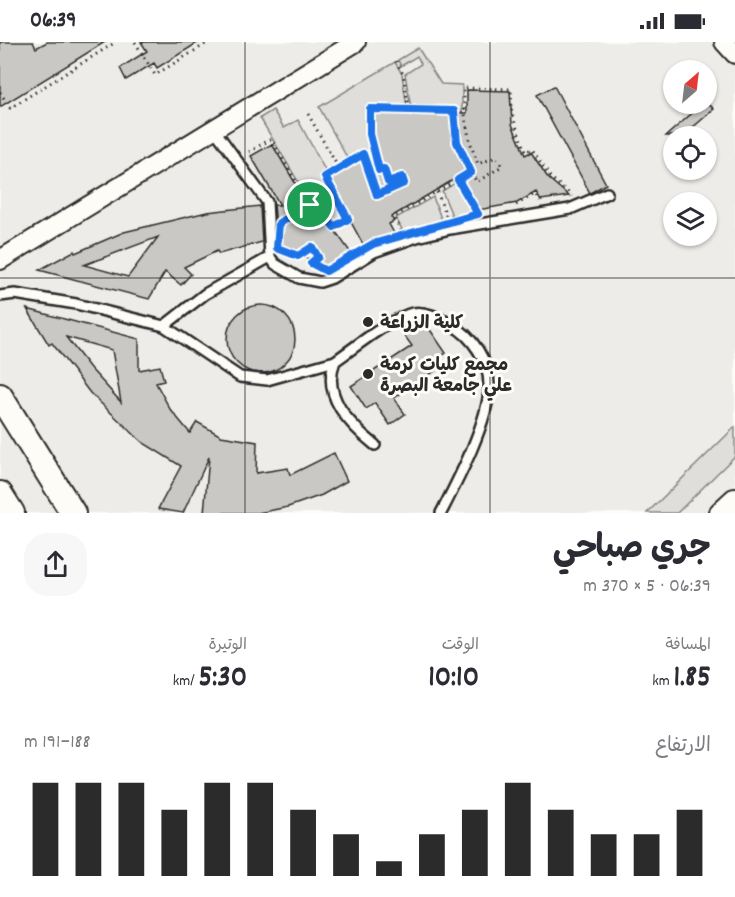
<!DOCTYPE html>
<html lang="ar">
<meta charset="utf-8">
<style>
:root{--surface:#fff;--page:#f7f7f7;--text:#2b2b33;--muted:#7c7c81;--accent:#2b2b2b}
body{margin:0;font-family:Dekko,"Playpen Sans Arabic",sans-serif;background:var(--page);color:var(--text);direction:rtl;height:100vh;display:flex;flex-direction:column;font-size:22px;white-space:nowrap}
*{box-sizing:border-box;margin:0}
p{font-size:20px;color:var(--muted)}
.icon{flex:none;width:33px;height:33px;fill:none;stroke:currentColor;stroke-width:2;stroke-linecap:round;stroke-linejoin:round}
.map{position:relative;height:471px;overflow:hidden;direction:ltr}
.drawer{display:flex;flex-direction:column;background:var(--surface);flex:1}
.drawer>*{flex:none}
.needle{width:39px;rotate:28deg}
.tools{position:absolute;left:663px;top:18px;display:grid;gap:12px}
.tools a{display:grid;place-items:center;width:54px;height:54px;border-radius:50%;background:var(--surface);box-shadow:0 2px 4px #0004;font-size:30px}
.pin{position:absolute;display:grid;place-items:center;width:51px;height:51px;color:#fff;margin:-26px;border:3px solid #fff;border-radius:50%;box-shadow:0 2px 6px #0007}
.round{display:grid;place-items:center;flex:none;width:63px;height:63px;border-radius:24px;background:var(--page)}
.head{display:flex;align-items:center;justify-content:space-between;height:102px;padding:0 24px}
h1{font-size:33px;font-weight:700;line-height:45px}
.stats{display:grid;grid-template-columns:repeat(3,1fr);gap:9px;height:102px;padding:6px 24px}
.stats div{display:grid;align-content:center}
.stats b{font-size:30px;font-weight:700}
.stats small{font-size:16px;font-weight:400}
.stats p{font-size:16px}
.chart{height:168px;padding:12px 24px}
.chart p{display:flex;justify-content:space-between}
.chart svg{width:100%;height:108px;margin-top:6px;stroke:var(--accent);stroke-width:6}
.status{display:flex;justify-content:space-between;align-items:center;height:42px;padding:0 30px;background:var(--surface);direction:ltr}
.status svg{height:16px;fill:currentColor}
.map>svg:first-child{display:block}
</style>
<div class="status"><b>06:39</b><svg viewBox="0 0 49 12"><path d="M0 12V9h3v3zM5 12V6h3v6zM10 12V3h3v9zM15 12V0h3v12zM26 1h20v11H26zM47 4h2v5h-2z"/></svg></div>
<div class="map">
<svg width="735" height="471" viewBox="0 0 735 471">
<rect width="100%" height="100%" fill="#fdfcf7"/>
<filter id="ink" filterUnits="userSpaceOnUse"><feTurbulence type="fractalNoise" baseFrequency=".0167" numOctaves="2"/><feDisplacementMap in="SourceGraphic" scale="12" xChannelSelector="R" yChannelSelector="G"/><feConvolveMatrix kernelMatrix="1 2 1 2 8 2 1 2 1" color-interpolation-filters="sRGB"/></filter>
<g filter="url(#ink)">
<path fill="#edece8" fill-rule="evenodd" d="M0 0H735V471H0ZM674 28H706V62H674ZM674 94H706V128H674ZM674 160H706V194H674Z"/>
<path fill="#dfdeda" stroke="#858482" stroke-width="1.5" d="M418 6 441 42 462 43V72L457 87 455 67 411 66 405 32 421 22 417 14 401 24 398 18Z
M395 20 402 32 407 66 368 65C366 95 378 122 378 152L364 110 349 119 319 65Z
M273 68 284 86 298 78 327 132 323 135 345 177 335 183 317 158 311 161 260 76Z
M457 140 476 171 453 176 442 149Z
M433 155 442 179 404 191 396 176Z
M735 385V414L677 471H647Z"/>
<path fill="#c9c8c4" stroke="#2b2b2b" stroke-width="1.5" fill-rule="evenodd" d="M0 0H33L36 6 47 0H105L0 65Z
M141 0H199L157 26 154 21 126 38 120 26 147 9Z
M554 44 606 142 590 151 537 53Z
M467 48 510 49 512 82 525 113 531 110 548 136 569 154 541 158 536 150 517 161 478 168 458 135 391 175 394 179 389 182 395 193 364 204 327 136 375 108 371 70 467 71Z
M706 59 714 67 683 94H666Z
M272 102 310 166 316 162 351 211 326 227 300 212 278 205 274 163H280L251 114Z
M260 164 262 200 219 212 217 209 184 225 191 232 181 243 165 230 149 257 39 228 74 209 75 211 124 190 207 170ZM158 195 128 235 84 223Z
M227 297a34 34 0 1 1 68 0a34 34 0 1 1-68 0Z
M27 267 139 297V328L160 324 164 339 156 341 170 367 190 391 197 380 221 394 257 400 256 431 288 426 290 433 334 411 347 439 322 453 288 465 258 471H204L209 415 183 471 158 467 181 424 142 400 90 351 52 301 49 303ZM66 295 112 308 121 360 90 326Z
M424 279 446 311 440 315 444 323 394 356 405 372 390 383 375 361 366 367 351 344 412 304 404 293Z"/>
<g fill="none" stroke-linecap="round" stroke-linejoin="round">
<g stroke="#2b2b2b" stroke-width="14">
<path id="lane" d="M214 87 267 160 270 215 275 222 299 236 320 240 332 236 374 210 417 195 450 187 570 167 607 151
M0 254 15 252 76 262 164 284 240 335 267 338 335 319
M164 284 205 252 270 215
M375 403C350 383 321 354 335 319 358 303 383 282 409 272 423 267 440 276 452 283 472 294 489 319 489 343 490 377 457 440 441 471"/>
</g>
<g stroke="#2b2b2b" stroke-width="22">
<path id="street" d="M724 0 735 12
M0 218 356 0"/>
</g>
<g stroke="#2b2b2b" stroke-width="28">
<path id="secondary" d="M0 354 73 471
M0 452 12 471
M722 471 735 459"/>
</g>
<path stroke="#2b2b2b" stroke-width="3" stroke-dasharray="1.5 4.5" stroke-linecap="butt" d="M135 0 155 33 209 0
M396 19 403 32 409 68
M0 50 10 66 116 0
M308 72 339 127
M249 110 271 97 310 163 316 161 335 185 348 178 325 135 363 112 377 153 404 141 402 135 388 139 384 127 379 128 370 92V67L454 69C455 97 461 117 477 140L502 124 496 115 478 122C468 98 463 72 464 46L511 47 512 72 525 110 532 107 550 135 572 154
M458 138 471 130
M437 150 447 176
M516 163 535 152 540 159
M279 181 310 163
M401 189 394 175 458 138 478 171
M280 207 299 214 312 205 318 215 311 221 322 226"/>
<use href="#lane" stroke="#fdfcf7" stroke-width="9"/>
<use href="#street" stroke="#fdfcf7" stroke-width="18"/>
<use href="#secondary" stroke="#fdfcf7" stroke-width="24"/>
</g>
</g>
<g fill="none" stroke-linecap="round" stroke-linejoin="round" filter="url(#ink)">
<g stroke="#fff" stroke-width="12">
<path id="route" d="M370 67 454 69 457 100 471 130 458 138 478 172 373 202 326 229 311 221 318 215 312 205 298 214 277 206 279 181 316 160 334 185 348 177 325 135 363 112 377 153 404 141 402 135 388 140 384 127 379 128 370 92Z"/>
</g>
<use href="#route" stroke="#1a73e8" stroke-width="8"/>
</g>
<path fill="none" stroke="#2b2b2b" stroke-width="1.5" stroke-opacity="0.55" d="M245 0V471M490 0V471M0 236H735"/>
<g fill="#2b2b2b" stroke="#fdfcf7" stroke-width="2">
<circle cx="368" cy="280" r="6"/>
<circle cx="368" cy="332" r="6"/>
</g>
<g text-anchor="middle" stroke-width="6" stroke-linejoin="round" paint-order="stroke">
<g font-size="18" font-weight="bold" fill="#2b2b2b" stroke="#fdfcf7" text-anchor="start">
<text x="380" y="286">كلية الزراعة</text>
<text x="380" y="328">مجمع كليات كرمة<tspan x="380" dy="21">علي جامعة البصرة</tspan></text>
</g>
</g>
</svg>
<div class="tools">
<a><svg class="needle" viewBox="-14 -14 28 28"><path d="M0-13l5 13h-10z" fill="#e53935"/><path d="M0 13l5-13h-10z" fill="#7c7c81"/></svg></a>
<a><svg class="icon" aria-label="locate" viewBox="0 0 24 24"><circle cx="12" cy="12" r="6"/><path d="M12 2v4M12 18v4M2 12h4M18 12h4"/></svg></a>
<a><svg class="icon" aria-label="layers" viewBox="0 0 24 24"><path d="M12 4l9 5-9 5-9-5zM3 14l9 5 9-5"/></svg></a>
</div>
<div class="pin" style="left:310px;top:163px;background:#1e9e55"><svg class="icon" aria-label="arrive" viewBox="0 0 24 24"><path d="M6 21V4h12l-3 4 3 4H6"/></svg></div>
</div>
<section class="drawer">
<div class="head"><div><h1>جري صباحي</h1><p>06:39 · 5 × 370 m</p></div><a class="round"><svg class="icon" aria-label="share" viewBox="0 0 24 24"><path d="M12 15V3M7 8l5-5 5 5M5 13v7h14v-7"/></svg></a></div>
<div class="stats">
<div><p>المسافة</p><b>1.85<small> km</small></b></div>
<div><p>الوقت</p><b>10:10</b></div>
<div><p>الوتيرة</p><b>5:30<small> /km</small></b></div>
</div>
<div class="chart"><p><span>الارتفاع</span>188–191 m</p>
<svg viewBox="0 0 160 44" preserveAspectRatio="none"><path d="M5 44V6M15 44V6M25 44V6M35 44V17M45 44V6M55 44V6M65 44V17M75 44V27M85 44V38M95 44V27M105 44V17M115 44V6M125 44V17M135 44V27M145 44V27M155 44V17"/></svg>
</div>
</section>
